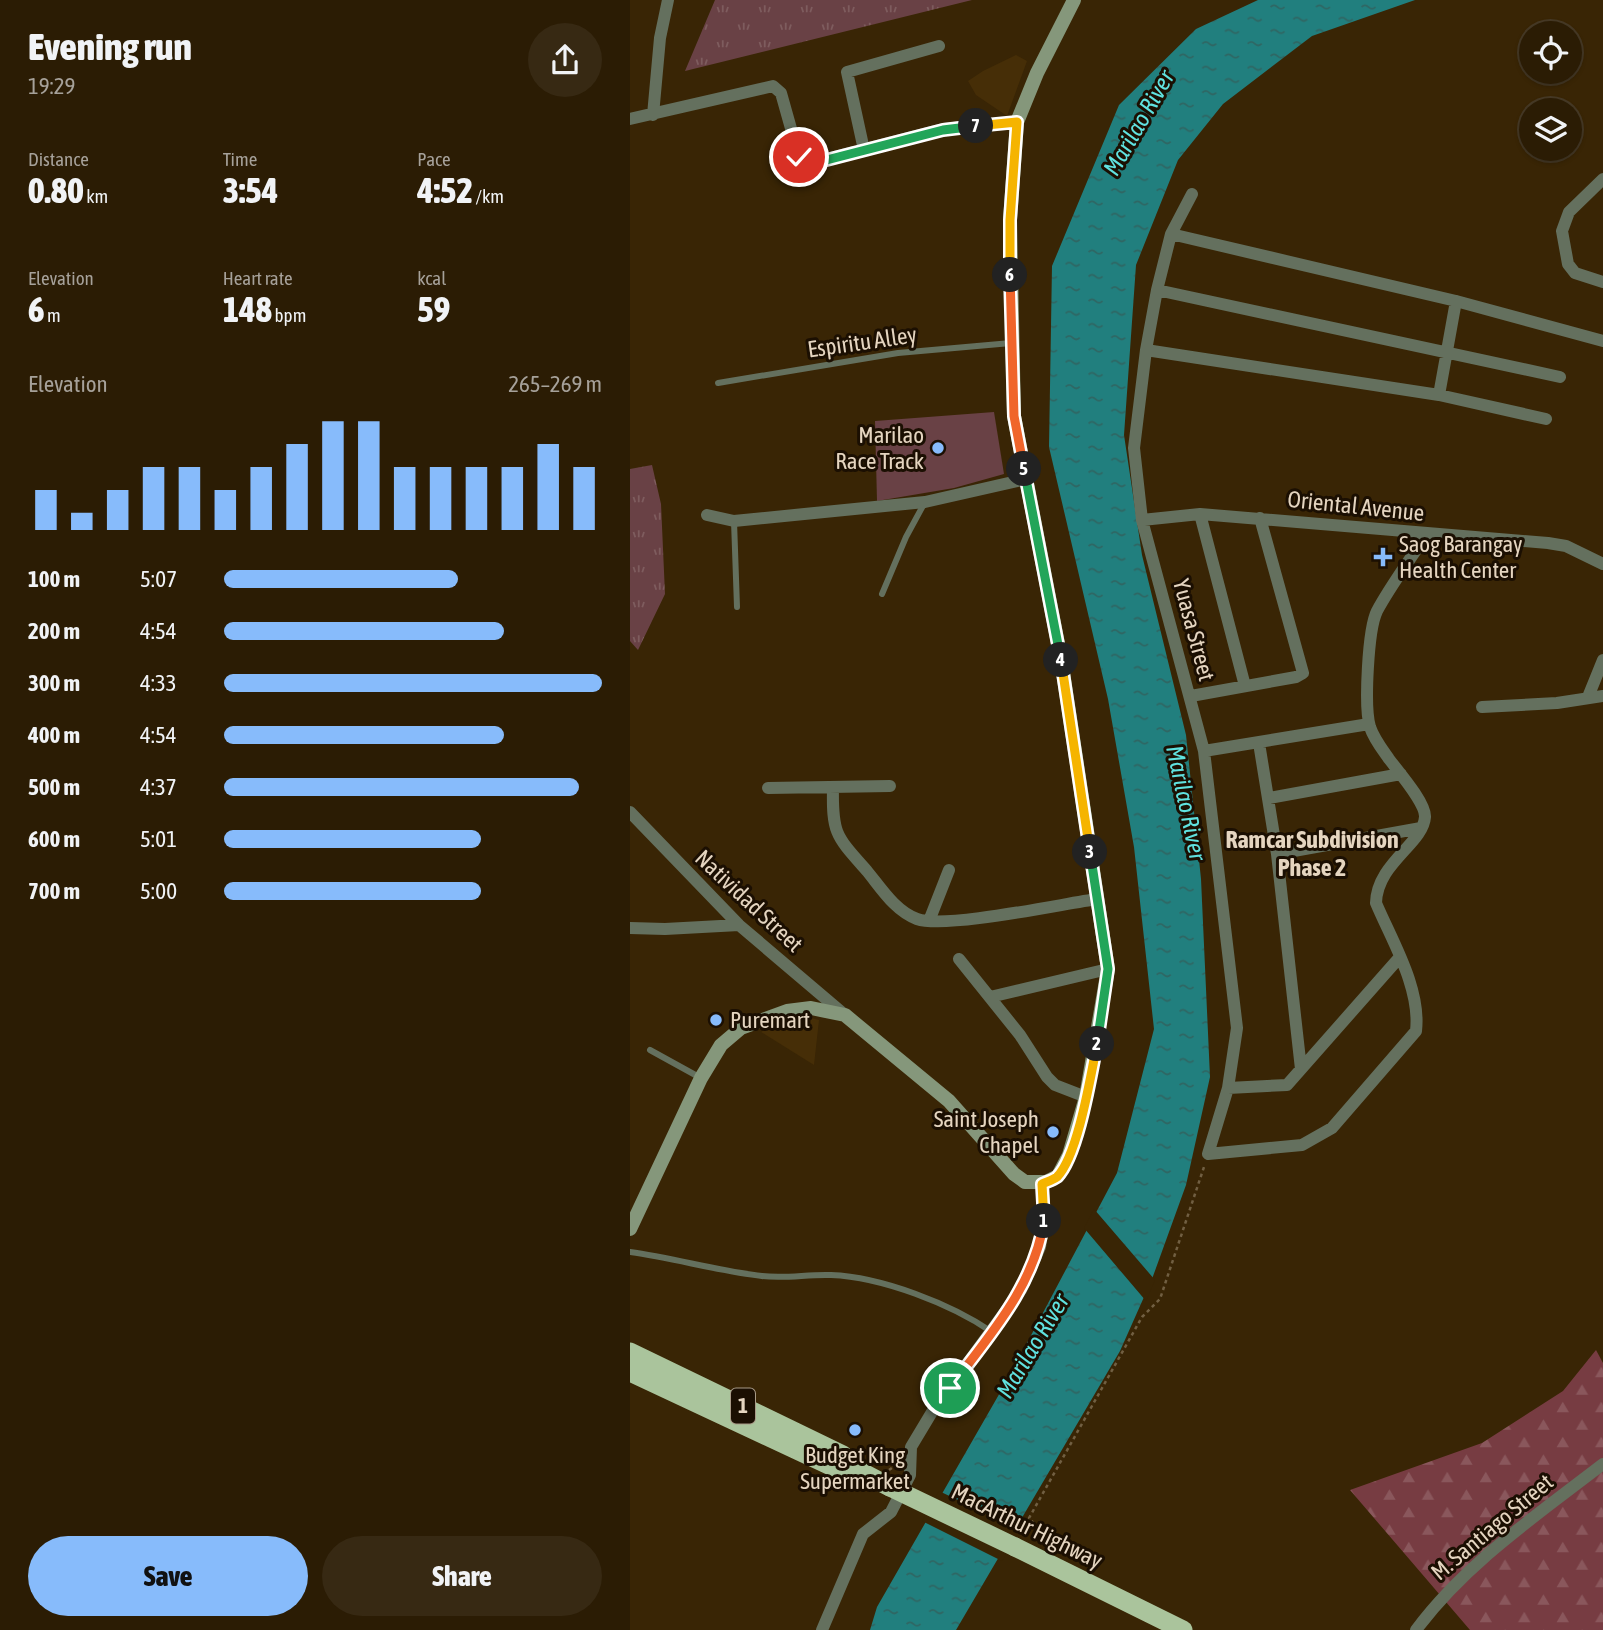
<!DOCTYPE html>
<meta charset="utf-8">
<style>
:root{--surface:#2b1c04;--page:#372913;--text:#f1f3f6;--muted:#a6a19a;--line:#473a26;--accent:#87bbfb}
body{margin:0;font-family:"Asap Condensed",sans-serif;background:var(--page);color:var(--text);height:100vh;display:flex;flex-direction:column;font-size:26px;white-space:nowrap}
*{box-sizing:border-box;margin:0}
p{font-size:23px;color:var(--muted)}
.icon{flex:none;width:38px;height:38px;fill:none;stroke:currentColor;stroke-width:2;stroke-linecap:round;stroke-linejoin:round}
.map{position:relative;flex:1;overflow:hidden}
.panel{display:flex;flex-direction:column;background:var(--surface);width:630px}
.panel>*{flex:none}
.buttons{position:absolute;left:889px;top:21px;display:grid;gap:14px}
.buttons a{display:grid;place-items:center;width:63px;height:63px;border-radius:50%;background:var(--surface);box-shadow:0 2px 5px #0004,0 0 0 2px var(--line);font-size:35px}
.pin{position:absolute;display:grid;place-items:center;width:60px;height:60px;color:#fff;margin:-30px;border:4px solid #fff;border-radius:50%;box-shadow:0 2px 7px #0007}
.km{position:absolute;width:35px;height:35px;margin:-18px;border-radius:50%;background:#222;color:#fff;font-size:19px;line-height:35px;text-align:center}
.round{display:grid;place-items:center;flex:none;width:74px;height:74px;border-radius:37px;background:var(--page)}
.headline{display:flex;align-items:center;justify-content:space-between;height:119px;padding:0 28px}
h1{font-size:38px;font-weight:800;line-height:52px}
.figures{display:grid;grid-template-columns:repeat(3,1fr);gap:10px;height:119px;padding:7px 28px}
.figures div{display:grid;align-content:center}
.figures b{font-size:35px;font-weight:800}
.figures small{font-size:19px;font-weight:400}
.figures p{font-size:19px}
.chart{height:196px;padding:14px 28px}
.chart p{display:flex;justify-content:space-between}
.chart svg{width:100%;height:126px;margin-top:7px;stroke:var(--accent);stroke-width:6}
.primary-button{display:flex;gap:14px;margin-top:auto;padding:14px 28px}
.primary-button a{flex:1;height:80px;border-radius:42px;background:var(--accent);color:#111;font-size:28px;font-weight:800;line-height:80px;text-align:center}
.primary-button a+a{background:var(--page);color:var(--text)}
ul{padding:0 28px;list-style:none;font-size:23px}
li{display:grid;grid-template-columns:112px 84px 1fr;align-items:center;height:52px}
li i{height:18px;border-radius:9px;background:var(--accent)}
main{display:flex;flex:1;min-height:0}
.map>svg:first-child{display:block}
</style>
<main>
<section class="panel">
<div class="headline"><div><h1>Evening run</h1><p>19:29</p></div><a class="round"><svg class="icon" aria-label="share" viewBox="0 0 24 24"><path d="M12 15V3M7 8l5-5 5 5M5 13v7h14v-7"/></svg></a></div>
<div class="figures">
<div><p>Distance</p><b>0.80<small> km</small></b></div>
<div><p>Time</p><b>3:54</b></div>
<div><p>Pace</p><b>4:52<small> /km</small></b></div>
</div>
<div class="figures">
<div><p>Elevation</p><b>6<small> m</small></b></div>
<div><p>Heart rate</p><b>148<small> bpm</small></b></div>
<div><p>kcal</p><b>59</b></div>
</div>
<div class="chart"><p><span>Elevation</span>265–269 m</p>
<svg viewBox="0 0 160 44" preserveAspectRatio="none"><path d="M5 44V30M15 44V38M25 44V30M35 44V22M45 44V22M55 44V30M65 44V22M75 44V14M85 44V6M95 44V6M105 44V22M115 44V22M125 44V22M135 44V22M145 44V14M155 44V22"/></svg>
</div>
<ul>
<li><b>100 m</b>5:07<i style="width:62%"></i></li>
<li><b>200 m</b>4:54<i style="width:74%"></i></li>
<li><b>300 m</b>4:33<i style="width:100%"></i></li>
<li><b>400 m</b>4:54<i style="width:74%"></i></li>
<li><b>500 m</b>4:37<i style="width:94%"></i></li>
<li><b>600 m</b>5:01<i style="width:68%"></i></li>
<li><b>700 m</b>5:00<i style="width:68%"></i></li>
</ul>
<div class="primary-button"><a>Save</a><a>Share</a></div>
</section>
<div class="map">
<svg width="973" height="1630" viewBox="0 0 973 1630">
<defs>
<pattern id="grass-tufts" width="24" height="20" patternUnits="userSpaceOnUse" patternTransform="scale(1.75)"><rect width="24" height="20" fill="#694145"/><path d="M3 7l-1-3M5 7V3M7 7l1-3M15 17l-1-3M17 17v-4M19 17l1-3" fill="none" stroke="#7e5c5e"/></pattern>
<pattern id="forest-firs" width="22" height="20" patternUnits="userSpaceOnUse" patternTransform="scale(1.75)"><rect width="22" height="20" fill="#773c42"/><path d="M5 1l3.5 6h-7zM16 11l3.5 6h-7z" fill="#8a575c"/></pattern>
<pattern id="water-ripples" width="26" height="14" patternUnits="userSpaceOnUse" patternTransform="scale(1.75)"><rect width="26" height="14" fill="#217f7e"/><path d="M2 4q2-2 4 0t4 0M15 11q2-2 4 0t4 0" fill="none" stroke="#2f6663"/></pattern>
</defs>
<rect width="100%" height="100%" fill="#392505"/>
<path fill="#462e07" d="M386 55 397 61 377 116 346 95 338 81 353 71Z
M177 1017 189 1020 184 1065 131 1032 145 1024Z"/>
<path fill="url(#grass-tufts)" d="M85 0H342L55 71Z
M22 465 31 504 35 594 8 650 0 641V469Z"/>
<path fill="url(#forest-firs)" d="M966 1350 973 1363V1630H840L720 1490 852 1443 933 1391Z"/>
<path fill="#694145" d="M364 412 374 474 324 488 247 501 245 421Z"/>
<path fill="url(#water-ripples)" d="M628 0H785L682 36 593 104 548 160 506 265 494 435 512 555 556 735 571 879 580 1077 556 1185 522 1279 490 1351 326 1630H240L247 1607 379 1377 487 1173 524 1029 504 847 478 699 419 447 422 266 489 105 566 29Z"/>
<path fill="#392505" d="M464 1209 525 1280 516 1301 454 1228Z
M309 1491 390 1530 372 1561 292 1521Z"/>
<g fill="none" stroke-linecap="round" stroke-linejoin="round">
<path stroke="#715f42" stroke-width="2.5" stroke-dasharray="3.5 3.5" stroke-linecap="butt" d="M259 1470 270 1462
M420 1546 417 1538 399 1518 512 1317 530 1299 575 1164"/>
<path stroke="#64705e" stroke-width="6" d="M88 383 268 353 381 343
M104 521 107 607
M252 594 276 537 295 502
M20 1050 69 1077
M0 1252C44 1258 88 1271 132 1276 155 1279 178 1274 201 1275 252 1277 321 1304 362 1332"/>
<path stroke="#64705e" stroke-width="12" d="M23 115 30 38 38 0
M0 119 143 86 151 93 169 157 177 164 313 129 387 122
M234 150 217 72 309 46
M973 179 939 212 932 231 938 264 945 273 973 282
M562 194 541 234 527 290 516 350 504 448 512 520 574 751 607 1028 598 1088 578 1154 672 1145 702 1128 786 1031C791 988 762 941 746 903 747 863 793 844 795 817 796 803 768 771 759 759 752 749 744 739 740 727 734 707 738 629 747 611 761 585 780 560 796 535
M541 234 826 301 973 341
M527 290 930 377
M516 350 809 395 916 419
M809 395 826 301
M570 514 615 686
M77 515 104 521 295 502 396 479
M512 520 570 514 918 543 936 546 973 564
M561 696 666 677 673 673 630 518
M958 697 973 660
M852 707 927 703 973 696
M629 743 647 854 671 1069
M574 751 739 724
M203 787C202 834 206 836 237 871 251 888 265 911 287 919 316 929 431 904 467 899
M138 788 260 786
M639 798 771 774
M0 812 109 925 215 1015
M647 854 791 828
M299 921 319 870
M0 928 35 929 109 925
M329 959 390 1035 417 1077 425 1085 456 1097
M360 997 478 969
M598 1088 657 1085 769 958
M192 1630 233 1534 261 1512 280 1475 281 1447 302 1412 391 1290 410 1247 415 1214 412 1184
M786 1630C836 1563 907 1515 973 1464"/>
<path stroke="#85977b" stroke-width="14" d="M0 1229 71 1078 91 1045 111 1028 157 1011 181 1008 215 1015 319 1101 384 1174 395 1182H416L428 1176 439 1155 456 1097 478 969 431 659 384 416 380 220 387 122 407 73 444 0"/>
<path stroke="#aac49c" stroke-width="19" d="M0 1352 213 1455 220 1466 260 1487
M0 1372 205 1468 220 1466
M385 1547 553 1630"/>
<path stroke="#aac49c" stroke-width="19" d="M260 1487 385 1547"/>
</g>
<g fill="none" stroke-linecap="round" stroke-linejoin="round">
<g stroke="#fff" stroke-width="14">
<path id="split-1" d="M320 1388C358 1337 404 1287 414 1221"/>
</g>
<g stroke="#fff" stroke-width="14">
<path id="split-2" d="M414 1221 412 1184C416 1182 423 1180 427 1177 448 1156 461 1074 467 1044"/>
</g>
<g stroke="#fff" stroke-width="14">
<path id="split-3" d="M460 852 478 969 467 1044"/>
</g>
<g stroke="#fff" stroke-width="14">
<path id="split-4" d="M431 660 460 852"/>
</g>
<g stroke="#fff" stroke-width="14">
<path id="split-5" d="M394 469 431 660"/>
</g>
<g stroke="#fff" stroke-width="14">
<path id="split-6" d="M380 275 384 416 394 469"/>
</g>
<g stroke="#fff" stroke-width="14">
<path id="split-7" d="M346 126 387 122 380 220V275"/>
</g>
<g stroke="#fff" stroke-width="14">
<path id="split-8" d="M169 157 173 163 181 164 313 130 346 126"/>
</g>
<use href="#split-1" stroke="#f0652b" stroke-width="9"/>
<use href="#split-2" stroke="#f5b400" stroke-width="9"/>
<use href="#split-3" stroke="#22a559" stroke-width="9"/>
<use href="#split-4" stroke="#f5b400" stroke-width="9"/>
<use href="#split-5" stroke="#22a559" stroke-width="9"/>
<use href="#split-6" stroke="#f0652b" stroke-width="9"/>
<use href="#split-7" stroke="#f5b400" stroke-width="9"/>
<use href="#split-8" stroke="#22a559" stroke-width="9"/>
</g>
<g fill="#87bbfb" stroke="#1b0f02" stroke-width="2.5">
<circle cx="308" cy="448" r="7"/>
<path d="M749.5 546.5h7v7h7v7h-7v7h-7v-7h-7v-7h7z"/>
<circle cx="86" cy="1020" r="7"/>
<circle cx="423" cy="1132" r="7"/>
<circle cx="225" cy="1430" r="7"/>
</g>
<g text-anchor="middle" stroke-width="6" stroke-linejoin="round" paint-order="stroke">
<rect fill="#1b0f02" stroke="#a89a87" stroke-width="2" x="101" y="1388.5" width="24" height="35" rx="5"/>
<g font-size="21" font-weight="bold" fill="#e5d5c0">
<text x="113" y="1413">1</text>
</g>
<g font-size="23" fill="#e5d5c0" stroke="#1b0f02">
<text transform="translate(232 342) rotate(-8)" y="8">Espiritu Alley</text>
<text transform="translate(726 506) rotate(6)" y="8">Oriental Avenue</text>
<text transform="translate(564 630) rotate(75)" y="8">Yuasa Street</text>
<text transform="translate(119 901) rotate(43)" y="8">Natividad Street</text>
<text transform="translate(397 1526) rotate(26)" y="8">MacArthur Highway</text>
<text transform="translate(862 1527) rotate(-40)" y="8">M. Santiago Street</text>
</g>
<g font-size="23" fill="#e5d5c0" stroke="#1b0f02" text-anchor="end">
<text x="294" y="443">Marilao<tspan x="294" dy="26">Race Track</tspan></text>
<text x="769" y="552" text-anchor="start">Saog Barangay<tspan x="769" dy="26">Health Center</tspan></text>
<text x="100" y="1028" text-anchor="start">Puremart</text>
<text x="409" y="1127">Saint Joseph<tspan x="409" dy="26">Chapel</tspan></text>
<text x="225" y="1463" text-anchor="middle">Budget King<tspan x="225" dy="26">Supermarket</tspan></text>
</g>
<g font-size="24" font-style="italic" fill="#60e2e0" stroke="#1b0f02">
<text transform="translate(509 123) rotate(-60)" y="8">Marilao River</text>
<text transform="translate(556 803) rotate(78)" y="8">Marilao River</text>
<text transform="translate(403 1346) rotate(-59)" y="8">Marilao River</text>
</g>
<g font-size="24" font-weight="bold" fill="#e5d5c0" stroke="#1b0f02">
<text x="682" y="848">Ramcar Subdivision<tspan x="682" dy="28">Phase 2</tspan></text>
</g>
</g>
</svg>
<div class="buttons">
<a><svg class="icon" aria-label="locate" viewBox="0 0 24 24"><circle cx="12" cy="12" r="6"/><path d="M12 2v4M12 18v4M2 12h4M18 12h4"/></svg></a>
<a><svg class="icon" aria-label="layers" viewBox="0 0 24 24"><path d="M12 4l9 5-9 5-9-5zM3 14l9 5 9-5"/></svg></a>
</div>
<div class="pin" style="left:320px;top:1388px;background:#1e9e55"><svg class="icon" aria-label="arrive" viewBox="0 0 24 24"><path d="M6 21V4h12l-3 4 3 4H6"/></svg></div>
<div class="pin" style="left:169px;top:157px;background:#d93025"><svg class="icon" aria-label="check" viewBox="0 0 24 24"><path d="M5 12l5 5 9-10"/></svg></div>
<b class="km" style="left:414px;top:1221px">1</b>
<b class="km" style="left:467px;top:1044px">2</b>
<b class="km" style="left:460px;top:852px">3</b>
<b class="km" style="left:431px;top:660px">4</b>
<b class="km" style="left:394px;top:469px">5</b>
<b class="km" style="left:380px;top:275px">6</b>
<b class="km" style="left:346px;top:126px">7</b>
</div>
</main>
